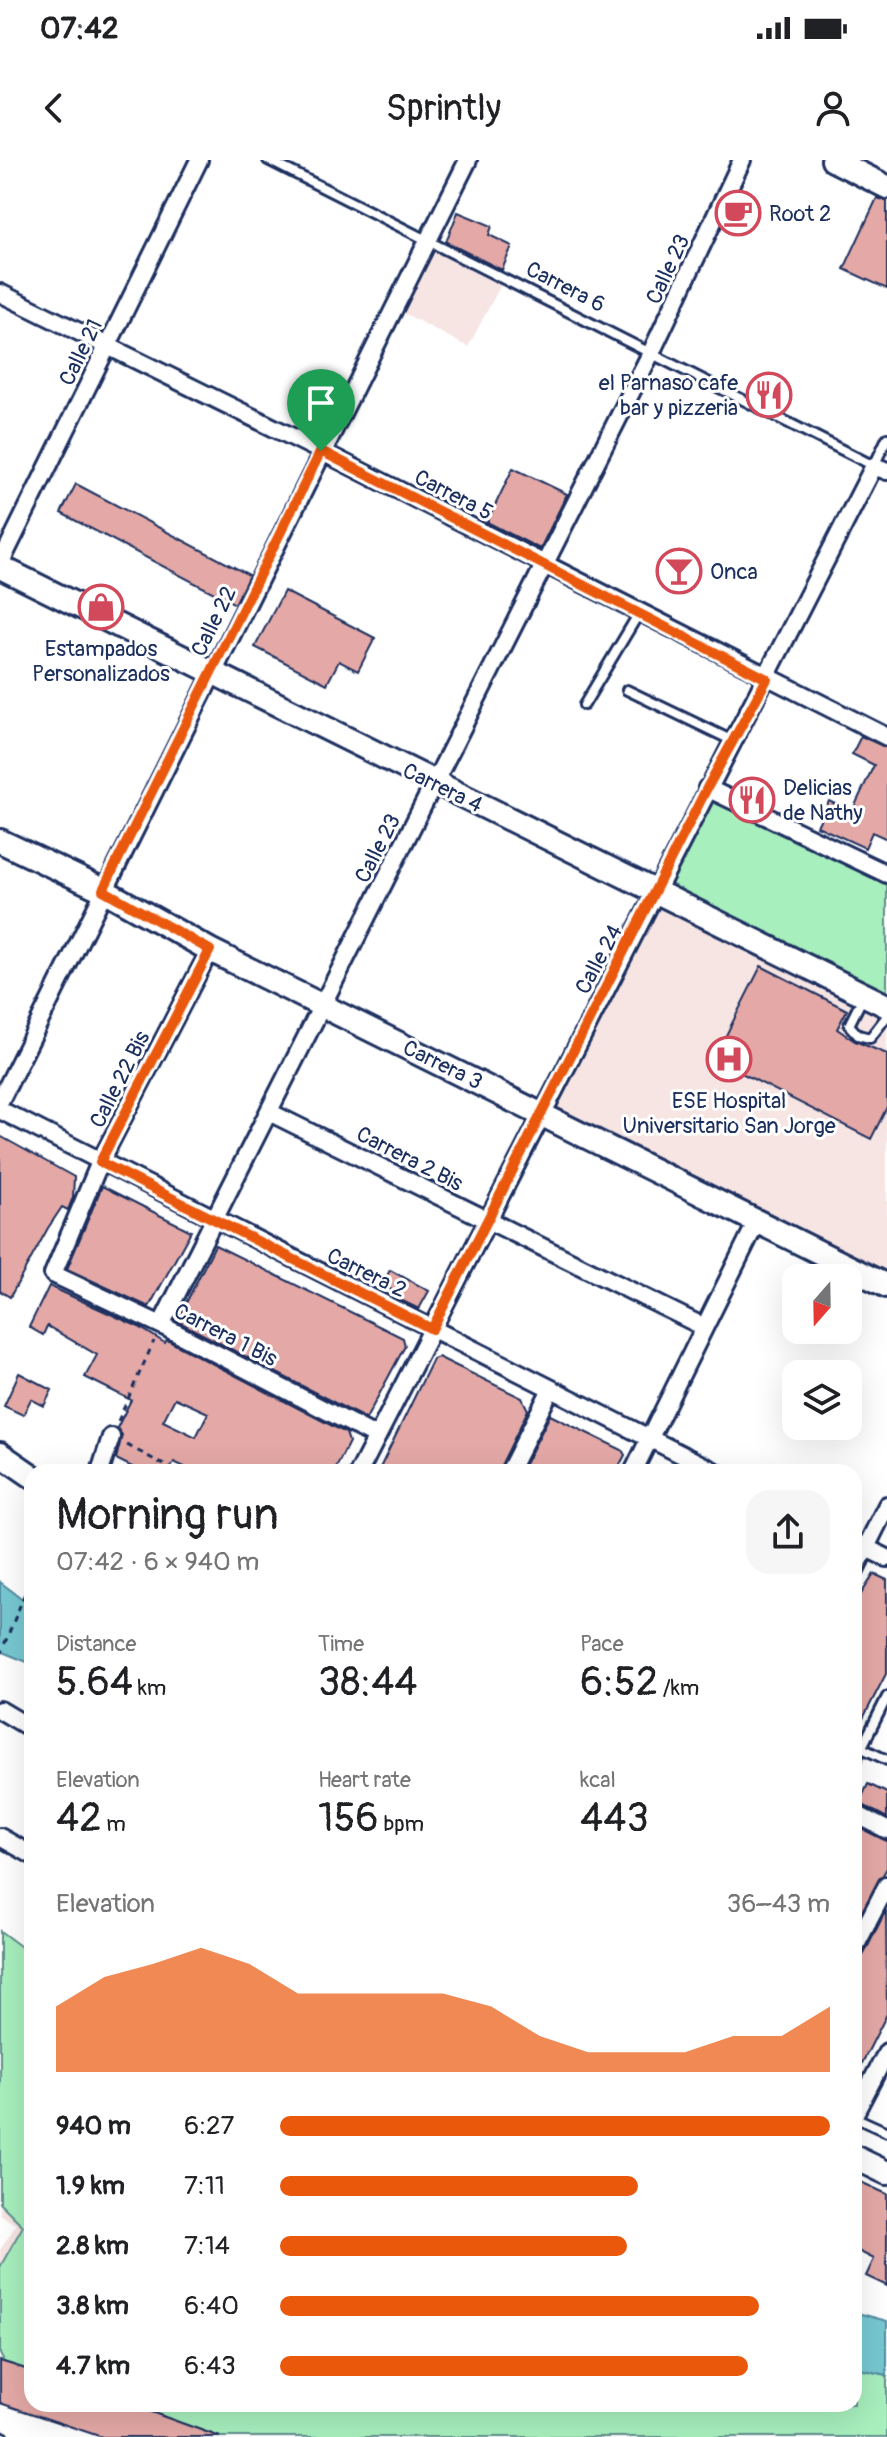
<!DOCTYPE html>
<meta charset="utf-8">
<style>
:root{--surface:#fff;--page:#f6f6f6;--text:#202124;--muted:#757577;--accent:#ea580c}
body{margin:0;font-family:Pangolin,sans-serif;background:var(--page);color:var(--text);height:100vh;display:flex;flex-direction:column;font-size:30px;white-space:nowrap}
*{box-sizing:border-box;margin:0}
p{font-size:26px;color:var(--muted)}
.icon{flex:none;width:44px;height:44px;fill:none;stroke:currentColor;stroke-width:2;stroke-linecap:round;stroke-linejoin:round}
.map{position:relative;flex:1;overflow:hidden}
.drawer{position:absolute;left:24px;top:1304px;width:838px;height:948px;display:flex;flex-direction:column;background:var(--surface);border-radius:24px;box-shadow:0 8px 32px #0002}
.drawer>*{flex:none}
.needle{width:52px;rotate:200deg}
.fabs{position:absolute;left:782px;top:1104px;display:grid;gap:16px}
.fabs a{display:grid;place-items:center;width:80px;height:80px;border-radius:16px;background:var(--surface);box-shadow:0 8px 32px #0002;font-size:40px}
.pin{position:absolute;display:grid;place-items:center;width:68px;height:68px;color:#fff;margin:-82px -34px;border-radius:50% 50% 50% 0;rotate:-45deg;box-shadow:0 0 8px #0007}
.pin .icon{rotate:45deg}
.round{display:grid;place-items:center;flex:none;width:84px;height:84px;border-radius:24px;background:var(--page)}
.headline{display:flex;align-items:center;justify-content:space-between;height:136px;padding:0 32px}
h1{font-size:44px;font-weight:600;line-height:60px}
.stats{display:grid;grid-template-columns:repeat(3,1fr);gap:12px;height:136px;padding:8px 32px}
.stats div{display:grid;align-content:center}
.stats b{font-size:40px;font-weight:600}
.stats small{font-size:22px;font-weight:400}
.stats p{font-size:22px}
.chart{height:224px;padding:16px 32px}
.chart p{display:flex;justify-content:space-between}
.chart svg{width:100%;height:144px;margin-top:8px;fill:var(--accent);opacity:.7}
ul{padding:0 32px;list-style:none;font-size:26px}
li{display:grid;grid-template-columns:128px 96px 1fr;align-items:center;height:60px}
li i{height:20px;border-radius:10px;background:var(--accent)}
.status{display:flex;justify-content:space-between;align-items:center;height:56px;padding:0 40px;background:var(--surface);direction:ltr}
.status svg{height:22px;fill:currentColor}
header{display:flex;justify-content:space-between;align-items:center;height:104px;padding:0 32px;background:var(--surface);font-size:36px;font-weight:600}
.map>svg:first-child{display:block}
</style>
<div class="status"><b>07:42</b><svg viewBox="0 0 49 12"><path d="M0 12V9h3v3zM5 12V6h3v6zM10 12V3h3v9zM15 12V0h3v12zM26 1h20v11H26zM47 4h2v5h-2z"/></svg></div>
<header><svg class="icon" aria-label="back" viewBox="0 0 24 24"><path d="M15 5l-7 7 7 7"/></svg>Sprintly<svg class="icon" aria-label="person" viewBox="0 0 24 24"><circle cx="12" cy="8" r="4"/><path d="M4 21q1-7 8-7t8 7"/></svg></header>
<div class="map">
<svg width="887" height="2277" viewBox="0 0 887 2277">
<rect width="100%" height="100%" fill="#fff"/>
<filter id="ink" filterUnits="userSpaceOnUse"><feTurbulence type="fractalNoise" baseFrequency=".0125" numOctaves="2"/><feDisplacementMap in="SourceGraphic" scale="16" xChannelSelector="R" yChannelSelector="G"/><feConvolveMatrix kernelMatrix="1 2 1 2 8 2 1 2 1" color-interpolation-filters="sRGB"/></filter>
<g filter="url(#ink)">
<path fill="#f7e5e4" d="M429 81 504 119 468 187 394 148Z
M658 731 887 846V1126L542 953Z
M0 2043 23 2066 0 2107V2090L16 2065 0 2054Z"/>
<path fill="#a7efbd" stroke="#618f8e" stroke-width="2" d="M707 628 887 714V846L658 731Z
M0 1771 32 1795V2211L4 2202 0 2194V2107L23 2066 0 2043Z
M854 2208 887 2215V2277H220L129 2244H854Z"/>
<path fill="#77c8d1" stroke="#528ba3" stroke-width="2" d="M0 1422 32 1446V1504L0 1491Z
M854 2152 887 2161V2215L854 2208Z"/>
<path fill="#e4a9a6" stroke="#1b2f5e" stroke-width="2" fill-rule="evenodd" d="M877 38 887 41V129L844 109Z
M458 52 492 66 489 75 512 86 502 110 446 82Z
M513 308 567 334 540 389 487 362Z
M76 324 249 415 235 444 61 353Z
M284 431 375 478 358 511 339 501 327 524 255 487Z
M861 576 887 588V679L872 672 865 688 817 666 829 641 852 652 874 605 852 594Z
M761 806 847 850 837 869 855 881 887 894V947L871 979 714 899Z
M0 976 74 1017 73 1037 68 1050 62 1047 48 1068 10 1137 0 1131Z
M102 1026 191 1071 149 1147 67 1109Z
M215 1085 403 1178 405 1186 366 1259 177 1161Z
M390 1110 429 1131 419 1149 390 1135 392 1130 382 1125Z
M49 1126 139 1167 165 1183 167 1180 346 1273 349 1282 334 1312H195L174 1302 169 1312H142L116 1299 122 1275 117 1268 131 1240 85 1217 97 1195 47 1166 43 1175 29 1167ZM175 1238 208 1253 196 1277 163 1261Z
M438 1197 522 1238 528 1250 498 1312H378L433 1199Z
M19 1213 52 1230 44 1246 31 1239 23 1255 4 1246Z
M550 1255 622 1290 625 1295 616 1312H521Z
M874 1414 887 1420V1512L854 1576V1445Z
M868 1624 887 1633V1658L859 1643Z
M854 1665 887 1681V1708L854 1765Z
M886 1750 887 1854 854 1919V1800L864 1794Z
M854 2019 887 2034V2126L866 2116 874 2099 854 2089Z
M0 2201 32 2211V2244H129L220 2277H102L0 2243Z"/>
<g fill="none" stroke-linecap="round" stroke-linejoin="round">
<g stroke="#1b2f5e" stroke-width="14">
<path id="lane" d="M268 0 874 306 887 278
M627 530 733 581
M584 545 639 453
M864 835 849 865 858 875 870 878 887 856
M862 1588 887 1600
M854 1603 887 1537
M854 1957 887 1972
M0 2276 3 2277"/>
</g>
<g stroke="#1b2f5e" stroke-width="22">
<path id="street" d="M0 133 321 291 887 577
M0 404 199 0
M707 628 887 714
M210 790 100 1002 53 1114 161 1165 377 1277
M0 941 468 0
M0 950 716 1312
M269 952 704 1167
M161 1165 651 193 742 0
M100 1312 111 1277
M359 1312 874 306 887 311
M509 1312 551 1229
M633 1312 757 1061
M854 1382 887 1398
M854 1412 887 1345
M0 1550 32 1569
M854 1653 887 1670
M0 1677 32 1695
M854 1789 887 1725
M854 1955 887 1892"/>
</g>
<g stroke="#1b2f5e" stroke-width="28">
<path id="secondary" d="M833 0 887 27
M0 407 887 846
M0 681 103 730 210 790 887 1126
M0 1294 32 1316
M854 1997 887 2013"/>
</g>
<path stroke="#1b2f5e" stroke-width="3" stroke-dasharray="6 6" stroke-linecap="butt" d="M118 1261 154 1181
M127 1285 177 1312
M0 1495 32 1416"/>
<use href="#lane" stroke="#fff" stroke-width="8"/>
<use href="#street" stroke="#fff" stroke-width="16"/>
<use href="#secondary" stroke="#fff" stroke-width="22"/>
</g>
</g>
<g fill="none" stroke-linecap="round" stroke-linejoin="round" filter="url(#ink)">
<g stroke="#fff" stroke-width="16">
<path id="route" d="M321 291 767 519 707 628 432 1169 100 1002 210 790 103 730Z"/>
</g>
<use href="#route" stroke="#ea580c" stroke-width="10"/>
</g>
<defs>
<g id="cafe-ring" transform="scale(2.3)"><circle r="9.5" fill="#fff" stroke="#d1495b" stroke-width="1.5"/><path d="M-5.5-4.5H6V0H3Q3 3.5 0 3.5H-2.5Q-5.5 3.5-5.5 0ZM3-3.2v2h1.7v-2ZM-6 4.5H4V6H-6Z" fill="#d1495b"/></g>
<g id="restaurant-ring" transform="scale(2.3)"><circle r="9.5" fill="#fff" stroke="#d1495b" stroke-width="1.5"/><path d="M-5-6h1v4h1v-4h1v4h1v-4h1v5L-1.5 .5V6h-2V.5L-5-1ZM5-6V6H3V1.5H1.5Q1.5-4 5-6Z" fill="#d1495b"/></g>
<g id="bar-ring" transform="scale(2.3)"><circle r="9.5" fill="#fff" stroke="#d1495b" stroke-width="1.5"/><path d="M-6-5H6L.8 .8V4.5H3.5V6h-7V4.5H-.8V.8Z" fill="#d1495b"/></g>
<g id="shop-ring" transform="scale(2.3)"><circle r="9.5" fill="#fff" stroke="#d1495b" stroke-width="1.5"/><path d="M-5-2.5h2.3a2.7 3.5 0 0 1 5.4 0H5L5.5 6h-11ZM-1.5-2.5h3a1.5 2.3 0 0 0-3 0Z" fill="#d1495b"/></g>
<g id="hospital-ring" transform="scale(2.3)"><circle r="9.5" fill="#fff" stroke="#d1495b" stroke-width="1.5"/><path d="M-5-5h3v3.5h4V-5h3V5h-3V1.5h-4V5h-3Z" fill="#d1495b"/></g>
</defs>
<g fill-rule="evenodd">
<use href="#cafe-ring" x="738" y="53"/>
<use href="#restaurant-ring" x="769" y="235"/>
<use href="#bar-ring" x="679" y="411"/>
<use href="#shop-ring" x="101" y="447"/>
<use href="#restaurant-ring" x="752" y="640"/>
<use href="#hospital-ring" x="729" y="899"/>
</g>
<g text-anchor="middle" stroke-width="6" stroke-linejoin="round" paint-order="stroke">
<g font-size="22" fill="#1b2f5e" stroke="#fff" text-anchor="start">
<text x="769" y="61">Root 2</text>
<text x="738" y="230" text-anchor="end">el Parnaso cafe<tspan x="738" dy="25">bar y pizzeria</tspan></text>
<text x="710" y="419">Onca</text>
<text x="101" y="496" text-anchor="middle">Estampados<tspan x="101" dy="25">Personalizados</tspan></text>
<text x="783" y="635">Delicias<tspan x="783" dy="25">de Nathy</tspan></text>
<text x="729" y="948" text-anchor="middle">ESE Hospital<tspan x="729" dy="25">Universitario San Jorge</tspan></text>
</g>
<g font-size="22" fill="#1b2f5e" stroke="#fff">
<text transform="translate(667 109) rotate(-65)" y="8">Calle 23</text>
<text transform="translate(566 126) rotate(27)" y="8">Carrera 6</text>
<text transform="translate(80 192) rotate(-64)" y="8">Calle 21</text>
<text transform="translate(454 334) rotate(27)" y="8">Carrera 5</text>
<text transform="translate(213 461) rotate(-64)" y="8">Calle 22</text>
<text transform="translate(443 627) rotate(26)" y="8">Carrera 4</text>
<text transform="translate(377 688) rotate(-63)" y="8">Calle 23</text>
<text transform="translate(598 799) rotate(-62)" y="8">Calle 24</text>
<text transform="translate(443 904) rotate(26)" y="8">Carrera 3</text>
<text transform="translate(119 919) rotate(-63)" y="8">Calle 22 Bis</text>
<text transform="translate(410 998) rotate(27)" y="8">Carrera 2 Bis</text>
<text transform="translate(367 1112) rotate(26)" y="8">Carrera 2</text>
<text transform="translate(226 1174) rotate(27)" y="8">Carrera 1 Bis</text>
</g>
</g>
</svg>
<div class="fabs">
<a><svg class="needle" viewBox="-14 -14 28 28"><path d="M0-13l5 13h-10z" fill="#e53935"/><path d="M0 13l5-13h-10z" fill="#757577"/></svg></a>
<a><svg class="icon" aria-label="layers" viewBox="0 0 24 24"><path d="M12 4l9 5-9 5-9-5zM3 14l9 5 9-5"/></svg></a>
</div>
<div class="pin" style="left:321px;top:291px;background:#1e9e55"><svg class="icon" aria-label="arrive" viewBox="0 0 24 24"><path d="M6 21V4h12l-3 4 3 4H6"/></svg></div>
<section class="drawer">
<div class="headline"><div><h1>Morning run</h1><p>07:42 · 6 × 940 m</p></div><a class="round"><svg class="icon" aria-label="share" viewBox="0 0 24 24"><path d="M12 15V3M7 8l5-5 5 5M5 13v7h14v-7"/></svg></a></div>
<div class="stats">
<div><p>Distance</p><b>5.64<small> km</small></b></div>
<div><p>Time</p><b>38:44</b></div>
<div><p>Pace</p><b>6:52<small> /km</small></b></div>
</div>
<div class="stats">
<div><p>Elevation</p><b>42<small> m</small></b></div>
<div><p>Heart rate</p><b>156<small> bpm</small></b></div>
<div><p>kcal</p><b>443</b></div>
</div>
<div class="chart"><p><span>Elevation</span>36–43 m</p>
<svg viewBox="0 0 160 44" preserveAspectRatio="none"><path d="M0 44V24L10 15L20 11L30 6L40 11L50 20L60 20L70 20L80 20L90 24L100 33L110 38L120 38L130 38L140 33L150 33L160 24V44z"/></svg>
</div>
<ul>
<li><b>940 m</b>6:27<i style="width:100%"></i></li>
<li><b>1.9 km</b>7:11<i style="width:65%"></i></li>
<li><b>2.8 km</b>7:14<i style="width:63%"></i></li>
<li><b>3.8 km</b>6:40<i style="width:87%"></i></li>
<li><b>4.7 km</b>6:43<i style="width:85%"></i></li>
</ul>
</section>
</div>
